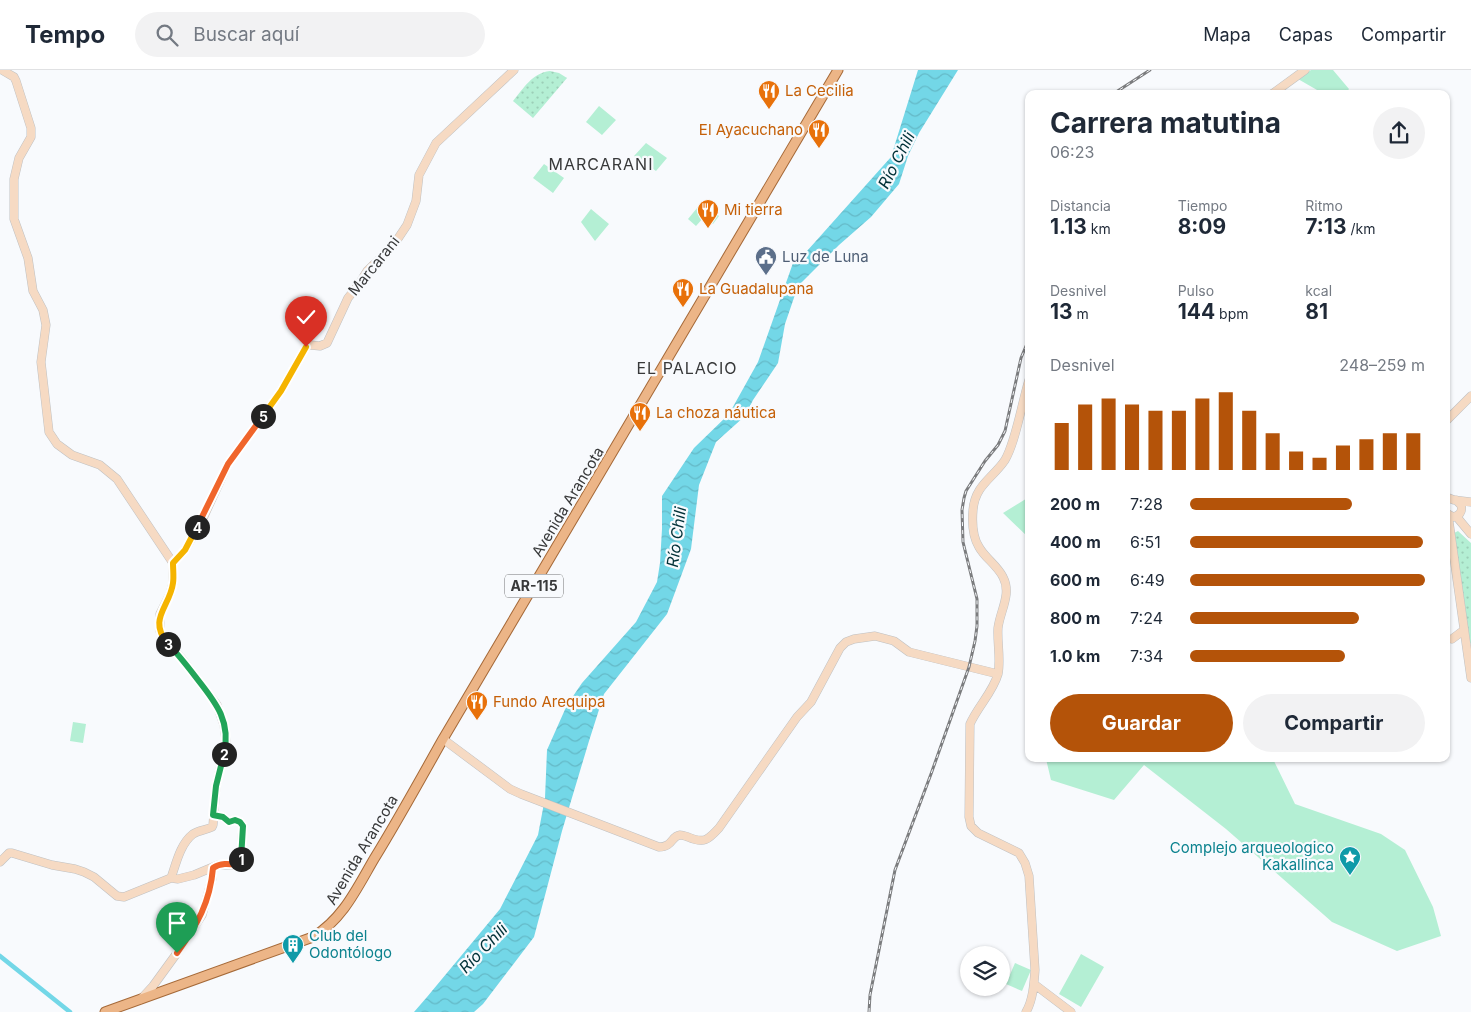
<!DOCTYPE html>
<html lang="es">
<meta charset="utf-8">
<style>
:root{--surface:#fff;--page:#f2f2f3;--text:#1f2937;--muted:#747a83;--line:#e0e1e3;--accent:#b45309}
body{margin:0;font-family:Inter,sans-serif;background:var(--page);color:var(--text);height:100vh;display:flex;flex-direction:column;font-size:19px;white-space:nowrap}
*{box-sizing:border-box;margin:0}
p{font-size:16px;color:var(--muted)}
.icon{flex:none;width:28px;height:28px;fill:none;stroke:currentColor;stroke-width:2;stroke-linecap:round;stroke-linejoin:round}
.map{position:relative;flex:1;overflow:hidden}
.drawer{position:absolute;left:1025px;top:20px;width:425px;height:672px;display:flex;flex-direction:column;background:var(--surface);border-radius:10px;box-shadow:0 1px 4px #0004}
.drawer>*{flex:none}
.buttons{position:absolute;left:960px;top:876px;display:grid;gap:10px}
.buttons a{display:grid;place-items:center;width:50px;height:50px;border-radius:50%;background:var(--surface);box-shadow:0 1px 4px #0004;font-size:25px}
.pin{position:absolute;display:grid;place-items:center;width:42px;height:42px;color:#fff;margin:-51px -21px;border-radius:50% 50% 50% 0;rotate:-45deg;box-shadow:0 0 5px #0007}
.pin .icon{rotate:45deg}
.km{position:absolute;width:25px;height:25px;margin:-12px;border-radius:50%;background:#222;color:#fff;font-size:14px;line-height:25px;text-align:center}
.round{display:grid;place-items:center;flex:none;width:52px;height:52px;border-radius:26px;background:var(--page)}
.summary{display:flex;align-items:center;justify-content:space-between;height:85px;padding:0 25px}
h1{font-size:28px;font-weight:700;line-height:38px}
.stats{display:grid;grid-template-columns:repeat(3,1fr);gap:8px;height:85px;padding:5px 25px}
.stats div{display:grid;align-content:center}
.stats b{font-size:21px;font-weight:700}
.stats small{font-size:14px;font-weight:400}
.stats p{font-size:14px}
.chart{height:140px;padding:10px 25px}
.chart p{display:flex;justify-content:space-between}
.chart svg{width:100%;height:90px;margin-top:5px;stroke:var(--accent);stroke-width:6}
.cta{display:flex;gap:10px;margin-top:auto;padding:10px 25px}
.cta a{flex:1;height:58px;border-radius:30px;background:var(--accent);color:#fff;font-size:20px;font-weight:700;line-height:58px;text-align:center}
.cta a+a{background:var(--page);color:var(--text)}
ul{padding:0 25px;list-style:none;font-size:16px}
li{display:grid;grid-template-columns:80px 60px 1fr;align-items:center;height:38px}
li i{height:12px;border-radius:6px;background:var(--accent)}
header{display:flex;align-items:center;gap:30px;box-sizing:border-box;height:70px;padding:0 25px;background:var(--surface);border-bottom:1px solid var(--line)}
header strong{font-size:24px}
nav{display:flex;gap:28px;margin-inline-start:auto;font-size:18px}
.search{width:350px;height:45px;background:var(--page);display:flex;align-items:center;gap:12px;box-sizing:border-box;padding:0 18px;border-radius:28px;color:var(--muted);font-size:19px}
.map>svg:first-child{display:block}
</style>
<header>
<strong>Tempo</strong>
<div class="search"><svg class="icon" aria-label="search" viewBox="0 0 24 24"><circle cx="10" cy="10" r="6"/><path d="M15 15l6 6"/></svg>Buscar aquí</div>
<nav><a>Mapa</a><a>Capas</a><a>Compartir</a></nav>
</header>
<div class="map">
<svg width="1471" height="942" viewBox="0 0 1471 942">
<defs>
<pattern id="park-dots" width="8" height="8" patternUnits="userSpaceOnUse" patternTransform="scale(1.25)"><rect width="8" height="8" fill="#b4efd4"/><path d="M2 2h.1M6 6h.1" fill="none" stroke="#9cceb7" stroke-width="1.8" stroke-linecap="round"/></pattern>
<pattern id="water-waves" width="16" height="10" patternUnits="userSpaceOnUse" patternTransform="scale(1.25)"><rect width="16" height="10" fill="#73d7e7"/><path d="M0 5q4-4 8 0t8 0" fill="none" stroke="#64b9c7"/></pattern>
</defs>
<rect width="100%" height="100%" fill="#f8fafd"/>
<path fill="#b4efd4" d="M1311 0H1333L1349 19 1345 24H1324L1298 9Z
M599 36 616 50 602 65 586 52Z
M646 73 667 88 656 101 634 86Z
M544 94 564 108 553 123 533 108Z
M702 132 719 146 713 154 704 147 696 156 688 149Z
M591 139 609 154 595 171 581 152Z
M1029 427V468L1003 443Z
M73 652 86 654 83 673 70 671Z
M1046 689H1273L1295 734 1381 764 1405 780 1433 837 1441 866 1397 881 1332 852 1226 759 1144 695 1114 730 1051 710Z
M1081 884 1104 897 1081 937 1059 924Z
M1015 893 1031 900 1022 921 1006 914Z"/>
<path fill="url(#park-dots)" d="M550 1 559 3 567 8 533 48 513 31C524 18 532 3 550 1Z
M1458 461 1471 473V573L1470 574 1452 464Z"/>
<path fill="url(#water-waves)" d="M918 0H958L919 63 908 86 899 114 871 147 839 175 798 216 785 254 778 293 753 330 745 346 716 372 699 415 691 479 667 544 604 624 589 671 562 761 534 867 483 934 474 942H414L427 927 500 839 538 765 545 728 547 680 567 635 582 613 636 552 657 512 660 493 662 459V426L694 378 729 344 758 292 793 193 807 181 891 87Z"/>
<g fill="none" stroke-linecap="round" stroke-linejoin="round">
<path stroke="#73d7e7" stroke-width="4.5" d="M0 886 70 942"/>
<g stroke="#bfc1c3" stroke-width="9">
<path id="secondary" d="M2 0 14 7 16 11 31 58V67L19 88 14 109V149L28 188 33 221 43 240 46 255 41 292 49 362 57 374 72 385 100 395 117 409 173 493V513L170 524 160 544V561L166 571 182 589 217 635 224 655 226 671 224 682 216 716 213 755 212 757C206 760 199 760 193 764 180 774 176 794 171 808
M1272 24 1305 0
M1446 351 1471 326
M1446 427 1454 430 1471 432
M1446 443 1453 447C1459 446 1463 442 1461 435L1456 430
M1448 445 1471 608
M1456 446 1471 464
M173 493 185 480 204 446 228 394 281 321 306 277 310 275 320 276 327 273 348 228 359 214 367 201 393 176 407 155 416 131 419 105 436 73 514 0
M1452 569 1464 560
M443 669 510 719 521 724 659 777C673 777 671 766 680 765 683 765 685 766 688 767 704 774 708 770 719 758L797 647 811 632 840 578 846 572 854 569 875 566 894 571 909 582 998 604
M0 792 9 783H12L52 795 75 799 84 802 94 807 117 826 124 827 171 808 178 809 194 805 218 795H240L243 756 240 752 235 750 229 752 223 747 213 745
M1034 914 1071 942
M141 929 153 916 177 883 202 845 212 809 213 797
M1026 942C1033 930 1034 914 1035 900L1029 806 1025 793 1019 783 978 763 971 756 969 747 970 654C978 636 993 622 998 604 1001 589 997 573 998 558 1000 541 1012 524 1003 507 997 495 985 488 979 477 972 466 972 452 973 440 975 415 993 408 1005 390 1016 371 1022 332 1029 310"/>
</g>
<g stroke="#a56938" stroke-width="11">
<path id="primary" d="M105 942 313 867C343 849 357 818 374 789 398 750 420 710 443 669L838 0"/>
</g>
<use href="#secondary" stroke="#f6dac3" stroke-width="8"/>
<use href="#primary" stroke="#ecb587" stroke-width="9"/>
<g stroke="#7b7c7e" stroke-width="3">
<path id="rail" d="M1113 24 1150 0
M869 942 870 925 895 800 931 704 969 597 975 571 977 556V529L963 472 962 440 964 428 966 421 985 391 998 375 1005 361 1021 288 1029 269"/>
</g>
<use href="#rail" stroke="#f8fafd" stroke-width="1" stroke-dasharray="4" stroke-linecap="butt"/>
</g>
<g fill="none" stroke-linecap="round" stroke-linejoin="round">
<g stroke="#fff" stroke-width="10">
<path id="split-1" d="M177 883C197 855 210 833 213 798 221 792 231 794 240 795L241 789"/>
</g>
<g stroke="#fff" stroke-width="10">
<path id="split-2" d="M224 684 216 716 213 745 223 747 229 752 235 750 240 752 243 756 241 789"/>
</g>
<g stroke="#fff" stroke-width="10">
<path id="split-3" d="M168 574C179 585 188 597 198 610 217 634 231 652 224 684"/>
</g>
<g stroke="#fff" stroke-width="10">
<path id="split-4" d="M168 574C147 549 170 537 173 513 174 507 173 500 173 493L185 480 197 457"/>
</g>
<g stroke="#fff" stroke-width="10">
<path id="split-5" d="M197 457 228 394 263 346"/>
</g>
<g stroke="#fff" stroke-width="10">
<path id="split-6" d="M263 346 281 321 306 277"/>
</g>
<use href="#split-1" stroke="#f0652b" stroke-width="6"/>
<use href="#split-2" stroke="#22a559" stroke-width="6"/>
<use href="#split-3" stroke="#22a559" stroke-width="6"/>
<use href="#split-4" stroke="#f5b400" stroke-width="6"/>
<use href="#split-5" stroke="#f0652b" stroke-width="6"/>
<use href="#split-6" stroke="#f5b400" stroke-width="6"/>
</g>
<defs>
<g id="restaurant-pin" transform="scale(1.125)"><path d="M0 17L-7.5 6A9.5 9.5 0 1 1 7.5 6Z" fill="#e8710a" stroke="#f8fafd"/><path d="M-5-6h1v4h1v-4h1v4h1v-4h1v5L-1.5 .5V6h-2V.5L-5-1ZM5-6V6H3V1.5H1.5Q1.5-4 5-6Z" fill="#fff"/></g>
<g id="civic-pin" transform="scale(1.125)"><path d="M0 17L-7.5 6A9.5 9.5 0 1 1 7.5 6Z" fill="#5c6f8a" stroke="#f8fafd"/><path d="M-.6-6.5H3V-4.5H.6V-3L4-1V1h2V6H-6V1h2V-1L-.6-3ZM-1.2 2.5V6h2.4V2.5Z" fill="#fff"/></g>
<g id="sight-pin" transform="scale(1.125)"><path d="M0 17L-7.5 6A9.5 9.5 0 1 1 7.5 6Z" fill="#0f9aa8" stroke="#f8fafd"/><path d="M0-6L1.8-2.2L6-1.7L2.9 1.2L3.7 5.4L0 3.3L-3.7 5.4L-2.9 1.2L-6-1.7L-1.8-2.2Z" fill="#fff"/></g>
<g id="building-pin" transform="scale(1.125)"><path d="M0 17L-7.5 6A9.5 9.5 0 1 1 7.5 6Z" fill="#0f9aa8" stroke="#f8fafd"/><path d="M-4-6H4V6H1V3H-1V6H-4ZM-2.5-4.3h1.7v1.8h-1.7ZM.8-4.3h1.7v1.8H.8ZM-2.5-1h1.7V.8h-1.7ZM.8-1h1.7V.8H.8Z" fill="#fff"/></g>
</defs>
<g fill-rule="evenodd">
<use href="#restaurant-pin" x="769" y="21"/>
<use href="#restaurant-pin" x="819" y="60"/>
<use href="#restaurant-pin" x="708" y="140"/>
<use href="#civic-pin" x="766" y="187"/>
<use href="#restaurant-pin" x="683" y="219"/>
<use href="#restaurant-pin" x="640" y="343"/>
<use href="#restaurant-pin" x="477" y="632"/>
<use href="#sight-pin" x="1350" y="787"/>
<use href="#building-pin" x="293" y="875"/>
</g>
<g text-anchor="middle" stroke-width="4.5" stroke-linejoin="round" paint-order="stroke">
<rect fill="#f8fafd" stroke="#727374" stroke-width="1" x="505" y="504.5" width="58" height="23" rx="4"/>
<g font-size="14" font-weight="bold" fill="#38393a">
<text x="534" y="521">AR-115</text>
</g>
<g font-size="15" fill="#c56008" stroke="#f8fafd" text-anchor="start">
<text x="785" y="26">La Cecilia</text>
<text x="803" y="65" text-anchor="end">El Ayacuchano</text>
<text x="724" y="145">Mi tierra</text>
<text x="699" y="224">La Guadalupana</text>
<text x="656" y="348">La choza náutica</text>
<text x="493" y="637">Fundo Arequipa</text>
</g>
<g font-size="15" fill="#4e5e75" stroke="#f8fafd" text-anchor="start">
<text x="782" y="192">Luz de Luna</text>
</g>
<g font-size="15" fill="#38393a" stroke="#f8fafd">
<text transform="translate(374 196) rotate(-51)" y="5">Marcarani</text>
<text transform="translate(568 432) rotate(-59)" y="5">Avenida Arancota</text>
<text transform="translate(362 780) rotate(-59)" y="5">Avenida Arancota</text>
</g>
<g font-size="15" fill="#0d838f" stroke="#f8fafd" text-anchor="end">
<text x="1334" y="783">Complejo arqueologico<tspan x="1334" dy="17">Kakallinca</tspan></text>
<text x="309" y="871" text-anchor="start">Club del<tspan x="309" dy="17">Odontólogo</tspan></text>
</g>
<g font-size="16" font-style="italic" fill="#003138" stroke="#f8fafd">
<text transform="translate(896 90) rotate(-63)" y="6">Río Chili</text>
<text transform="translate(676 467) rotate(-82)" y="6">Río Chili</text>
<text transform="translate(483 878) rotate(-46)" y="6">Río Chili</text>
</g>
<g font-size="16" letter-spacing="1" fill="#38393a" stroke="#f8fafd">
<text x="601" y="100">MARCARANI</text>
<text x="687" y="304">EL PALACIO</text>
</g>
</g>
</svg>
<div class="buttons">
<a><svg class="icon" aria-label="layers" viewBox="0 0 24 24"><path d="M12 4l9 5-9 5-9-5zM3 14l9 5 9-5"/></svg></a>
</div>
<div class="pin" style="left:177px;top:883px;background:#1e9e55"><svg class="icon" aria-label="arrive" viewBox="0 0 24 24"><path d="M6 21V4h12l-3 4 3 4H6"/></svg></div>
<div class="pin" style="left:306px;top:277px;background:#d93025"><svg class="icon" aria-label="check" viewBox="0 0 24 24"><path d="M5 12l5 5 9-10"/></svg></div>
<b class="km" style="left:241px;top:789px">1</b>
<b class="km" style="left:224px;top:684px">2</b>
<b class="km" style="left:168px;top:574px">3</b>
<b class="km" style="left:197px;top:457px">4</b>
<b class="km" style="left:263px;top:346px">5</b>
<section class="drawer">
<div class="summary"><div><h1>Carrera matutina</h1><p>06:23</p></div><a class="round"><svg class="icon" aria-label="share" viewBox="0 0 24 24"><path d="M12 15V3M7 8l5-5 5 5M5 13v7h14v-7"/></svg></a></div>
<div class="stats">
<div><p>Distancia</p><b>1.13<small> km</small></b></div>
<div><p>Tiempo</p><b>8:09</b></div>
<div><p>Ritmo</p><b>7:13<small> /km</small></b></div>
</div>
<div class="stats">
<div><p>Desnivel</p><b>13<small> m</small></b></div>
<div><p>Pulso</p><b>144<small> bpm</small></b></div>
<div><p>kcal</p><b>81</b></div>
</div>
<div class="chart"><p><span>Desnivel</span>248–259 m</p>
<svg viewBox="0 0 160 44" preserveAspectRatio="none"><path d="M5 44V21M15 44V12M25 44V9M35 44V12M45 44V15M55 44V15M65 44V9M75 44V6M85 44V15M95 44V26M105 44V35M115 44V38M125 44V32M135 44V29M145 44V26M155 44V26"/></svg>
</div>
<ul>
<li><b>200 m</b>7:28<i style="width:69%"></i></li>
<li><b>400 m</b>6:51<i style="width:99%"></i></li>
<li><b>600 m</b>6:49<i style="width:100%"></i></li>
<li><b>800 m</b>7:24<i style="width:72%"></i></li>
<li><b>1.0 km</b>7:34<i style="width:66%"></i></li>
</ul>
<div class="cta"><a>Guardar</a><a>Compartir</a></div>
</section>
</div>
